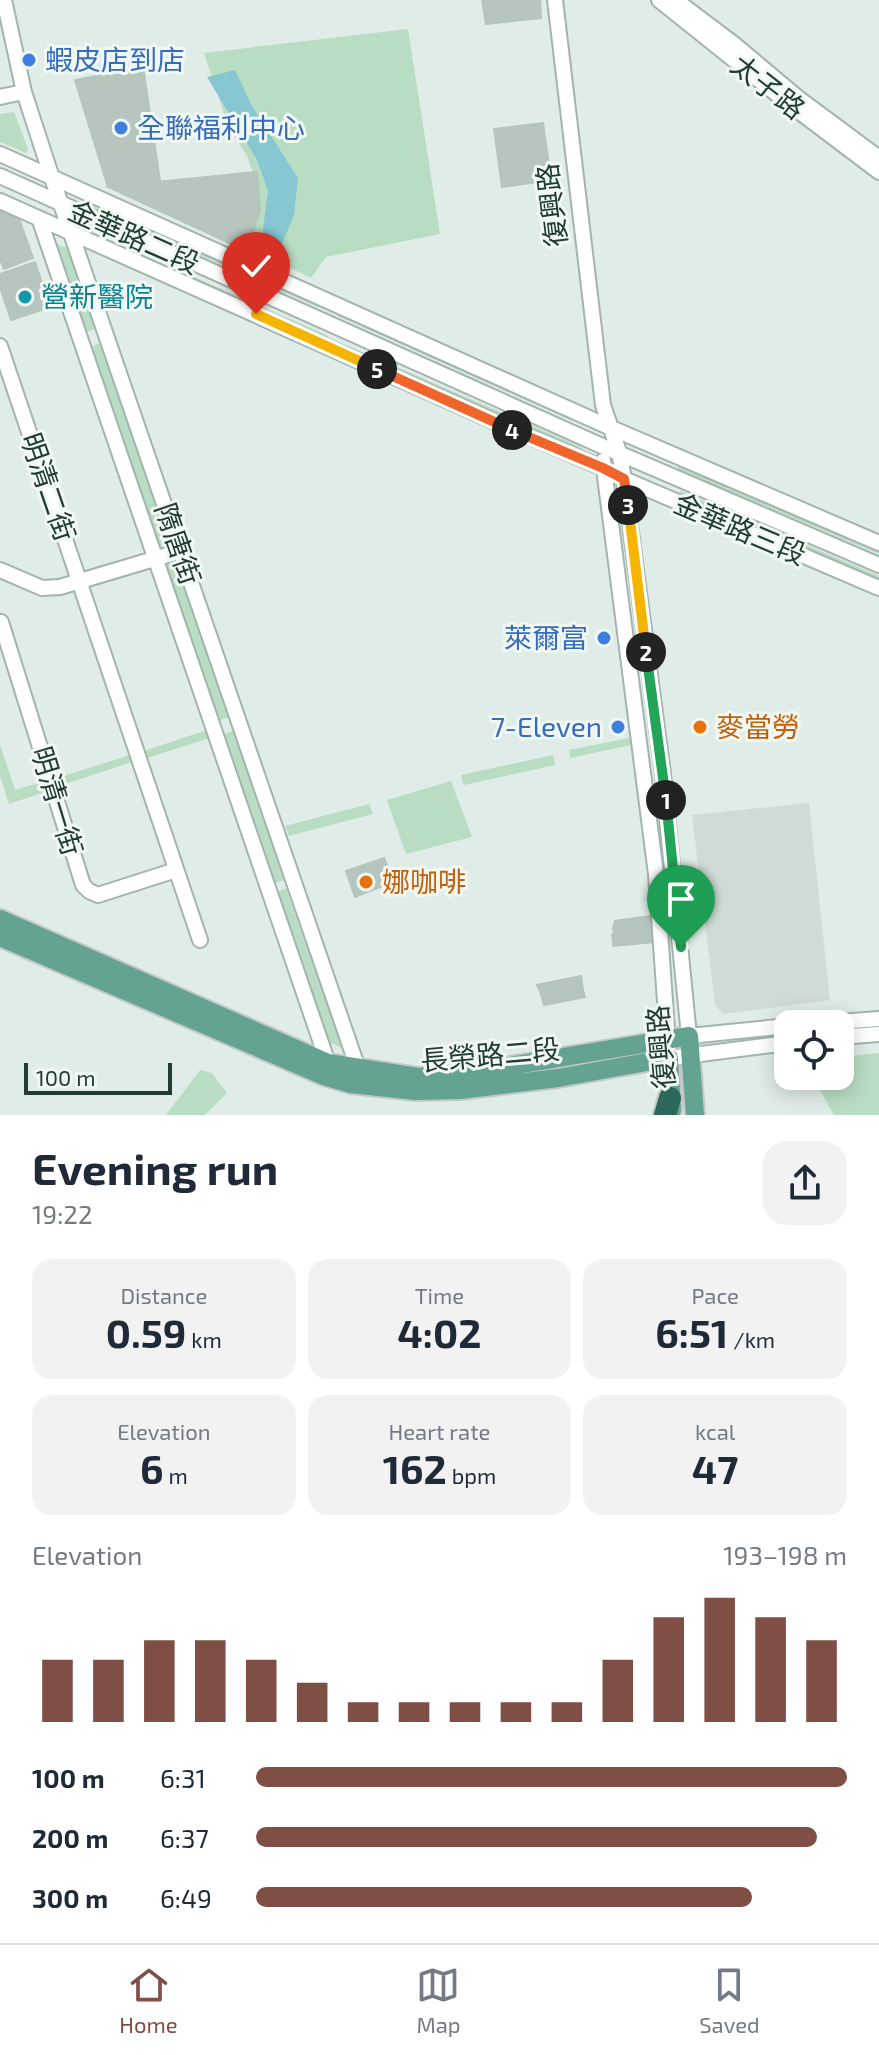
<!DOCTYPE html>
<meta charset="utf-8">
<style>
:root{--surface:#fff;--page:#f2f2f3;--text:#1f2937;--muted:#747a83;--line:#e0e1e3;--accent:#7f4e44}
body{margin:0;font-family:"Exo 2","Noto Sans TC",sans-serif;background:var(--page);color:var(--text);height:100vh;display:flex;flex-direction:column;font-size:30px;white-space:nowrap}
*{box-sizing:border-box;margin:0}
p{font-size:26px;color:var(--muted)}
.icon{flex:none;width:44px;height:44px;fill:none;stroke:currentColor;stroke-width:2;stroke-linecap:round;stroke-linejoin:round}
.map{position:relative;height:1115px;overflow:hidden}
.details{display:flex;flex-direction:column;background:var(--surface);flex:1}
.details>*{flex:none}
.tools{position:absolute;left:774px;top:1010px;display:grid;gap:16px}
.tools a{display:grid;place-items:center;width:80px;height:80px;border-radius:16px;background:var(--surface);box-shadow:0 4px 20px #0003;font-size:40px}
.scale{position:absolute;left:24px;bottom:20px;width:148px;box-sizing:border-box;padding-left:8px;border:4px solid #213c35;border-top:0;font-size:22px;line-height:28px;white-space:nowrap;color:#213c35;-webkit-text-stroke:6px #f1f8f4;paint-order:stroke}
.pin{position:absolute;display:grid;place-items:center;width:68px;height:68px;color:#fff;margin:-82px -34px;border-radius:50% 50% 50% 0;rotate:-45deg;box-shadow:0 0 8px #0007}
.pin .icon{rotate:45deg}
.km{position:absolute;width:40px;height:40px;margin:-20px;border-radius:50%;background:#222;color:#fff;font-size:22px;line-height:40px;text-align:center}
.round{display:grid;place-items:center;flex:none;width:84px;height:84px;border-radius:24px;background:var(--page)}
.head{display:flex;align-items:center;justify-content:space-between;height:136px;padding:0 32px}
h1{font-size:44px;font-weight:700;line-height:60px}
.figures{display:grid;grid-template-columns:repeat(3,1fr);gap:12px;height:136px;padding:8px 32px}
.figures div{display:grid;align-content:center;border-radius:20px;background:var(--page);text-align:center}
.figures b{font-size:40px;font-weight:700}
.figures small{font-size:22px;font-weight:400}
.figures p{font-size:22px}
.chart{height:224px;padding:16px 32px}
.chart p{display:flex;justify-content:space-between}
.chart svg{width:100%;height:144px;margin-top:8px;stroke:var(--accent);stroke-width:6}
ul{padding:0 32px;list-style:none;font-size:26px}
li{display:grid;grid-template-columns:128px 96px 1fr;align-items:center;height:60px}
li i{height:20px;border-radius:10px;background:var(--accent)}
.menu{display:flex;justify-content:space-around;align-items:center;height:112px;border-top:2px solid var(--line);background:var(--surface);font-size:22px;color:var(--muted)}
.menu a{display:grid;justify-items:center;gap:4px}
.menu .selected{color:var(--accent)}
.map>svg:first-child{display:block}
</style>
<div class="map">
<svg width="879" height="1115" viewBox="0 0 879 1115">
<rect width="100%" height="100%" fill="#e0ece7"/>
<path fill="#cfdbd5" d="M809 803 830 1000 723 1014 715 1005 692 815Z"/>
<path fill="#b9ddc2" d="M408 29 440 234 326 257 311 278 250 248 258 187 247 156 228 126 204 53Z
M14 112 28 149 26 153 0 142V114Z
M86 198 322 306 318 307 88 206Z
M93 233 327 335 329 340 91 235Z
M48 241 68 248 95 329 81 334Z
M338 310 577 420 572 421 338 316 336 312Z
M100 343 169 544 155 548 86 349Z
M346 345 579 446 584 450 585 454 345 348Z
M677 463 879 548V554L679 470Z
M681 491 879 576V585L677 497 678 493Z
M175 561 229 717 215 722 160 566Z
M210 729 213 737 147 758 144 751Z
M233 731 284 880 270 885 219 736Z
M629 738 631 745 570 758 569 750Z
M0 745 15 790 48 780 51 790 9 804 0 776Z
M133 754 135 761 62 785 60 777Z
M553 755 555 765 464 785 461 775Z
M451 781 472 837 406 854 387 800Z
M369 804 373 814 289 836 285 826Z
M286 888 342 1048 322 1039 272 894Z
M879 1053V1115H834L812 1076H840V1057Z
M200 1070 212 1073 227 1093 205 1115H166Z"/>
<path fill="#87c7d2" d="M235 70 252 106 298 178 294 215 282 244 260 252 268 191 257 160 207 77Z"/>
<path fill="#b6c6bf" stroke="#b3c5bd" stroke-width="2" d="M482 0H540L541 18 486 24Z
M143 67 160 181 108 187 75 80Z
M543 123 551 180 502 187 494 129Z
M257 172 260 210 247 251 108 187Z
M0 211 19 219 33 258 4 269 0 259Z
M35 262 50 307 11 320 0 287V274Z
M384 858 390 873 380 877 383 886 355 897 346 871Z
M651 916 652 923 613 928 615 921Z
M652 923 653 930 614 934 613 928Z
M653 930V936L613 940 612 935Z
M653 936 654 942 613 946V940Z
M581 976 582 983 540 991 537 985Z
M582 983 583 990 542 998 540 991Z
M583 990 585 997 544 1005 542 998Z"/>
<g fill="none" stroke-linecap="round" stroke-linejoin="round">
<g stroke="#a3b4ae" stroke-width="18">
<path id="minor" d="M4 0 24 92 52 178 354 1057 358 1068 356 1073
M555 0 603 405 619 452 624 479 663 774 689 1036 788 1026
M659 0 789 104 879 172
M677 1 734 44 797 97 879 158
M0 97 24 92
M0 154 609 427 879 543
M0 176 602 446 879 565
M0 201 509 428 603 468 624 479 879 588
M39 218 330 1069
M0 346 200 940
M603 461 656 874 669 1058 788 1043
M0 570 42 588 60 587 181 551
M1 622 83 885 89 891 98 895 176 870
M811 1024 879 1019
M840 1037 879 1034"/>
</g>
<g stroke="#c1c8c6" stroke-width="22">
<path id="major" d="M0 919 328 1063 418 1077 457 1075 689 1036 695 1115
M0 937 324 1076 351 1084 416 1091 460 1090 558 1078 669 1058 672 1110"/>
</g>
<g stroke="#c1c8c6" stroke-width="26">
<path id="highway" d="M665 1115 670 1098"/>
</g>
<use href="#minor" stroke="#fff" stroke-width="14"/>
<use href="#major" stroke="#64a292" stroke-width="18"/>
<use href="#highway" stroke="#2c695c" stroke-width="22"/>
</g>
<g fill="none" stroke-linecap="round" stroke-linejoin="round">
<g stroke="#fff" stroke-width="16">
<path id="split-1" d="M666 800 681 947"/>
</g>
<g stroke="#fff" stroke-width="16">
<path id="split-2" d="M646 652 666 800"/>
</g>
<g stroke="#fff" stroke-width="16">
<path id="split-3" d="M628 505 646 652"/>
</g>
<g stroke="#fff" stroke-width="16">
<path id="split-4" d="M512 430 603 468 624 479 628 505"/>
</g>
<g stroke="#fff" stroke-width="16">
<path id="split-5" d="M377 369 512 430"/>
</g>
<g stroke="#fff" stroke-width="16">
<path id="split-6" d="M256 314 377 369"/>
</g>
<use href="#split-1" stroke="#22a559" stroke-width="10"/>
<use href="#split-2" stroke="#22a559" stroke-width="10"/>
<use href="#split-3" stroke="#f5b400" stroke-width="10"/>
<use href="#split-4" stroke="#f0652b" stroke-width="10"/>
<use href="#split-5" stroke="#f0652b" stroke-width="10"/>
<use href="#split-6" stroke="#f5b400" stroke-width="10"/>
</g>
<g fill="#3f7fe0" stroke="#f1f8f4" stroke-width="3">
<circle cx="29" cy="60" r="8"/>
<circle cx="121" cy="128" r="8"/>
<circle cx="604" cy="638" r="8"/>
<circle cx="618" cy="727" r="8"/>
</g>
<circle fill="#0f9aa8" stroke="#f1f8f4" stroke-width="3" cx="25" cy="297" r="8"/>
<g fill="#e8710a" stroke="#f1f8f4" stroke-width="3">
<circle cx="700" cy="727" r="8"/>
<circle cx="366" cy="882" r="8"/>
</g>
<g text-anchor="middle" stroke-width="6" stroke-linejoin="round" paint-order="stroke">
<g font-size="28" fill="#366cbe" stroke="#f1f8f4" text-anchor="start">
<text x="45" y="70">蝦皮店到店</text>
<text x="137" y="138">全聯福利中心</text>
<text x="588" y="648" text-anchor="end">萊爾富</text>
<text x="602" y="737" text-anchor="end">7-Eleven</text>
</g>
<g font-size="28" fill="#213c35" stroke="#f1f8f4">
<text transform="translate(768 87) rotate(38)" y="10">太子路</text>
<text transform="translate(552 205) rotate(-97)" y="10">復興路</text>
<text transform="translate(134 237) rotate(24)" y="10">金華路二段</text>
<text transform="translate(48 487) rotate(71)" y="10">明清二街</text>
<text transform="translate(740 529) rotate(23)" y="10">金華路三段</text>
<text transform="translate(178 544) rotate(71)" y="10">隋唐街</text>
<text transform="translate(57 801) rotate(73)" y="10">明清一街</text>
<text transform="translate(661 1047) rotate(-95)" y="10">復興路</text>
<text transform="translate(490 1055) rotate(-5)" y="10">長榮路二段</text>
</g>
<g font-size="28" fill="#0d838f" stroke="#f1f8f4" text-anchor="start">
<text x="41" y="307">營新醫院</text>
</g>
<g font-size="28" fill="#c56008" stroke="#f1f8f4" text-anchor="start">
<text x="716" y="737">麥當勞</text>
<text x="382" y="892">娜咖啡</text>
</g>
</g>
</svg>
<div class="tools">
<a><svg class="icon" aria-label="locate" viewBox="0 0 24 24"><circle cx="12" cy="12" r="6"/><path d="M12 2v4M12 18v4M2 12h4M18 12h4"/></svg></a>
</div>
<div class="scale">100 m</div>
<div class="pin" style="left:681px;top:947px;background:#1e9e55"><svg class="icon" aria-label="arrive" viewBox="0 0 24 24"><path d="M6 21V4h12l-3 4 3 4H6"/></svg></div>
<div class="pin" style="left:256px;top:314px;background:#d93025"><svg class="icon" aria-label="check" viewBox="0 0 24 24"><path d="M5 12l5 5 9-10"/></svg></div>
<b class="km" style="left:666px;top:800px">1</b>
<b class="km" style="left:646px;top:652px">2</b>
<b class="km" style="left:628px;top:505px">3</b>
<b class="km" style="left:512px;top:430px">4</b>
<b class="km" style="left:377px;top:369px">5</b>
</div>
<section class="details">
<div class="head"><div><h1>Evening run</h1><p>19:22</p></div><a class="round"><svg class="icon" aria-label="share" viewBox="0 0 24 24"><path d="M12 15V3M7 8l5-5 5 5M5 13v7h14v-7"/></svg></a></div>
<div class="figures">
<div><p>Distance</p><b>0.59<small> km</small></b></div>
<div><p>Time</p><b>4:02</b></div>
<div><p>Pace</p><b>6:51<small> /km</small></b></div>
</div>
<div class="figures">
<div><p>Elevation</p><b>6<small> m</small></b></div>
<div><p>Heart rate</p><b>162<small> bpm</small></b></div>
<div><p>kcal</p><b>47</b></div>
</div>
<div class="chart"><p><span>Elevation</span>193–198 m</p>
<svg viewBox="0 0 160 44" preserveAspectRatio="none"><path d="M5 44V25M15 44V25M25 44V19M35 44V19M45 44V25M55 44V32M65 44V38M75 44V38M85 44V38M95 44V38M105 44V38M115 44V25M125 44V12M135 44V6M145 44V12M155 44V19"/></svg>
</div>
<ul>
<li><b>100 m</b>6:31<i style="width:100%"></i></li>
<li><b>200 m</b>6:37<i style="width:95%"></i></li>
<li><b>300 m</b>6:49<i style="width:84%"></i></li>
</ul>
</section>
<nav class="menu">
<a class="selected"><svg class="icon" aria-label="home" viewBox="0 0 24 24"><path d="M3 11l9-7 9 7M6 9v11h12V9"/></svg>Home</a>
<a><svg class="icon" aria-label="map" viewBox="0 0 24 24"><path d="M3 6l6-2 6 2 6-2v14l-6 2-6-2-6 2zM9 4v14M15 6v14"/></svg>Map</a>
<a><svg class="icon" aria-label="saved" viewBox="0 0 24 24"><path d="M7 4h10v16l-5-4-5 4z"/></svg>Saved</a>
</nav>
